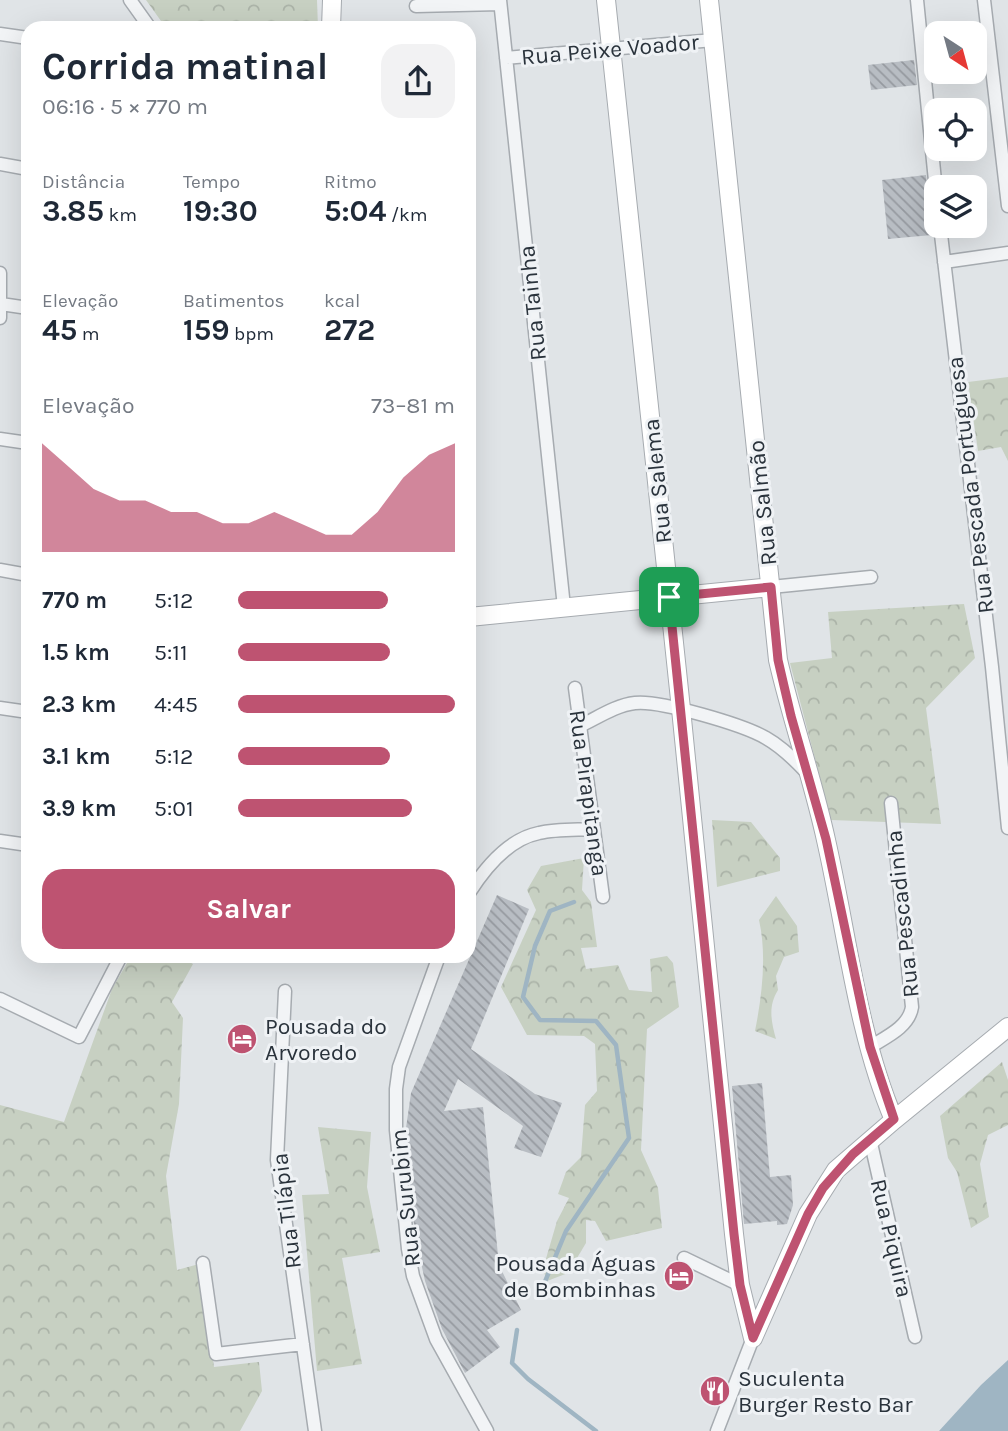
<!DOCTYPE html>
<html lang="pt">
<meta charset="utf-8">
<style>
:root{--surface:#fff;--page:#f2f2f3;--text:#1f2937;--muted:#747a83;--accent:#be5371}
body{margin:0;font-family:Karla,sans-serif;background:var(--page);color:var(--text);height:100vh;display:flex;flex-direction:column;font-size:26px;white-space:nowrap}
*{box-sizing:border-box;margin:0}
p{font-size:23px;color:var(--muted)}
.icon{flex:none;width:38px;height:38px;fill:none;stroke:currentColor;stroke-width:2;stroke-linecap:round;stroke-linejoin:round}
.map{position:relative;flex:1;overflow:hidden}
.drawer{position:absolute;left:21px;top:21px;width:455px;height:942px;display:flex;flex-direction:column;background:var(--surface);border-radius:21px;box-shadow:0 7px 28px #0002}
.drawer>*{flex:none}
.needle{width:46px;rotate:144deg}
.tools{position:absolute;left:924px;top:21px;display:grid;gap:14px}
.tools a{display:grid;place-items:center;width:63px;height:63px;border-radius:14px;background:var(--surface);box-shadow:0 7px 28px #0002;font-size:35px}
.pin{position:absolute;display:grid;place-items:center;width:60px;height:60px;color:#fff;margin:-30px;border-radius:14px;box-shadow:0 4px 10px #0006}
.round{display:grid;place-items:center;flex:none;width:74px;height:74px;border-radius:21px;background:var(--page)}
.overview{display:flex;align-items:center;justify-content:space-between;height:119px;padding:0 21px}
h1{font-size:38px;font-weight:700;line-height:52px}
.metrics{display:grid;grid-template-columns:repeat(3,1fr);gap:10px;height:119px;padding:7px 21px}
.metrics div{display:grid;align-content:center}
.metrics b{font-size:30px;font-weight:700}
.metrics small{font-size:19px;font-weight:400}
.metrics p{font-size:19px}
.chart{height:196px;padding:14px 21px}
.chart p{display:flex;justify-content:space-between}
.chart svg{width:100%;height:126px;margin-top:7px;fill:var(--accent);opacity:.7}
.cta{display:flex;gap:14px;margin-top:auto;padding:14px 21px}
.cta a{flex:1;height:80px;border-radius:21px;background:var(--accent);color:#fff;font-size:28px;font-weight:700;line-height:80px;text-align:center}
ul{padding:0 21px;list-style:none;font-size:23px}
li{display:grid;grid-template-columns:112px 84px 1fr;align-items:center;height:52px}
li i{height:18px;border-radius:9px;background:var(--accent)}
.map>svg:first-child{display:block}
</style>
<div class="map">
<svg width="1008" height="1431" viewBox="0 0 1008 1431">
<defs>
<pattern id="forest-crowns" width="20" height="18" patternUnits="userSpaceOnUse" patternTransform="scale(1.75)"><rect width="20" height="18" fill="#c7d0c2"/><path d="M2 6a3 3 0 1 1 6 0M12 15a3 3 0 1 1 6 0" fill="none" stroke="#abb3a8"/></pattern>
<pattern id="building-back-hatch" width="6" height="6" patternUnits="userSpaceOnUse" patternTransform="scale(1.75)"><rect width="6" height="6" fill="#b8bdc3"/><path d="M-1 5l2 2M0 0l6 6M5-1l2 2" fill="none" stroke="#969aa0"/></pattern>
</defs>
<rect width="100%" height="100%" fill="#e0e4e7"/>
<path fill="url(#forest-crowns)" d="M146 0H317L318 28H166Z
M1008 377V461L1001 447 978 451 968 382Z
M964 604 975 658 926 708 941 824 831 820 790 663 832 658 828 612Z
M712 820 751 822 780 858V871L717 887Z
M584 858 582 890 591 902 597 947 581 948 586 969 618 965 629 990 652 992 650 959 667 956 673 963 679 1007 647 1029 641 1150 658 1188 662 1228 606 1241 595 1221 586 1220V1243L568 1273 547 1281 543 1269 557 1221 569 1198 558 1194 566 1172 581 1157 585 1105 597 1091 595 1044 584 1036 527 1035 501 987 536 910 527 890 541 866Z
M776 896 797 926 799 952 784 957 776 976 778 990C768 1006 771 1021 776 1039L755 1031C762 996 767 955 759 920Z
M131 956H179L193 964 172 1002 183 1018 179 1104 166 1176 177 1270 199 1264 214 1367 259 1362 262 1391 240 1431H0V1105L64 1122 112 989Z
M1002 1062 1008 1080V1125L988 1135 980 1164 989 1217 971 1228 957 1172 948 1158 940 1116Z
M318 1127 371 1132 367 1187 380 1252 342 1258 362 1364 317 1371 302 1195 329 1194Z"/>
<path fill="#9fb5c3" d="M1008 1360V1431H939L981 1385Z"/>
<g fill="none" stroke-linecap="round" stroke-linejoin="round">
<path stroke="#9fb5c3" stroke-width="4.5" d="M539 1296 566 1231 629 1138 616 1045 596 1021 540 1020 523 997 535 946 550 911 574 902
M517 1330 512 1363 528 1379 596 1431"/>
</g>
<path fill="url(#building-back-hatch)" d="M914 60 917 85 871 90 868 65Z
M926 175 932 235 888 239 882 180Z
M497 895 529 909 471 1049 535 1094 562 1103 541 1157 514 1148 523 1126 458 1079 444 1111 483 1107 499 1265 521 1310 487 1330 500 1347 465 1373 442 1329 425 1281 415 1235 405 1135 411 1093Z
M762 1083 770 1177 791 1175 793 1205 787 1224 777 1225V1221L744 1224 732 1086Z"/>
<g fill="none" stroke-linecap="round" stroke-linejoin="round">
<g stroke="#a6abb0" stroke-width="15">
<path id="street" d="M130 0 150 28
M500 0 564 607
M917 0 936 191
M984 0 1008 206
M416 6 500 4
M0 34 28 38
M506 58 714 40
M0 164 28 169
M940 226 992 667 1008 828
M944 262 1008 253
M0 273V318
M1 304 28 308
M0 439 28 443
M0 570 28 575
M771 587 871 577
M575 688 603 897
M0 708 28 712
M580 726C597 718 616 705 635 703 660 700 744 725 766 738 782 747 795 760 807 773
M0 841 28 845
M469 893C485 868 508 839 539 833 556 829 576 830 594 829
M439 956 399 1067 396 1089V1130L408 1249 413 1276 436 1339 487 1431
M285 991 277 1160 315 1431
M0 999 79 1037 121 956
M870 1047C886 1037 909 1027 912 1007L891 803
M870 1139 915 1337
M684 1258 740 1285
M203 1263 216 1354 303 1344
M717 1431 753 1338"/>
</g>
<g stroke="#a6abb0" stroke-width="20">
<path id="secondary" d="M606 0 681 709 734 1234 740 1285 753 1338
M709 0 778 660C792 721 813 780 826 840 847 932 857 1033 894 1120
M331 28 332 0
M469 617 771 587
M753 1338 808 1214 836 1170 894 1120 1008 1027"/>
</g>
<use href="#street" stroke="#f2f4f6" stroke-width="12"/>
<use href="#secondary" stroke="#fff" stroke-width="18"/>
</g>
<g fill="none" stroke-linecap="round" stroke-linejoin="round">
<g stroke="#fff" stroke-width="14">
<path id="route" d="M771 587 778 660 791 716 826 839 870 1047 894 1119 853 1154 823 1188 808 1214 753 1338 740 1285 734 1234 669 597Z"/>
</g>
<use href="#route" stroke="#be5371" stroke-width="9"/>
</g>
<defs>
<g id="hotel-disc" transform="scale(1.575)"><circle r="9.5" fill="#be5371" stroke="#eff2f5"/><path d="M-6-4.5h1.5V1H6V5H4.5V3h-9V5H-6ZM-4 0a1.8 1.8 0 1 1 3.6 0ZM.5 0V-2.5h3Q6-2.5 6 0Z" fill="#fff"/></g>
<g id="restaurant-disc" transform="scale(1.575)"><circle r="9.5" fill="#be5371" stroke="#eff2f5"/><path d="M-5-6h1v4h1v-4h1v4h1v-4h1v5L-1.5 .5V6h-2V.5L-5-1ZM5-6V6H3V1.5H1.5Q1.5-4 5-6Z" fill="#fff"/></g>
</defs>
<g fill-rule="evenodd">
<use href="#hotel-disc" x="242" y="1039"/>
<use href="#hotel-disc" x="679" y="1276"/>
<use href="#restaurant-disc" x="715" y="1391"/>
</g>
<g text-anchor="middle" stroke-width="6" stroke-linejoin="round" paint-order="stroke">
<g font-size="23" fill="#2a333c" stroke="#eff2f5">
<text transform="translate(610 49) rotate(-5)" y="8">Rua Peixe Voador</text>
<text transform="translate(532 303) rotate(-96)" y="8">Rua Tainha</text>
<text transform="translate(657 481) rotate(-96)" y="8">Rua Salema</text>
<text transform="translate(970 485) rotate(-97)" y="8">Rua Pescada Portuguesa</text>
<text transform="translate(762 503) rotate(-96)" y="8">Rua Salmão</text>
<text transform="translate(589 793) rotate(82)" y="8">Rua Pirapitanga</text>
<text transform="translate(902 914) rotate(-96)" y="8">Rua Pescadinha</text>
<text transform="translate(405 1198) rotate(-96)" y="8">Rua Surubim</text>
<text transform="translate(286 1211) rotate(-97)" y="8">Rua Tilápia</text>
<text transform="translate(892 1238) rotate(77)" y="8">Rua Piquira</text>
</g>
<g font-size="23" fill="#2a333c" stroke="#eff2f5" text-anchor="start">
<text x="265" y="1034">Pousada do<tspan x="265" dy="26">Arvoredo</tspan></text>
<text x="656" y="1271" text-anchor="end">Pousada Águas<tspan x="656" dy="26">de Bombinhas</tspan></text>
<text x="738" y="1386">Suculenta<tspan x="738" dy="26">Burger Resto Bar</tspan></text>
</g>
</g>
</svg>
<div class="tools">
<a><svg class="needle" viewBox="-14 -14 28 28"><path d="M0-13l5 13h-10z" fill="#e53935"/><path d="M0 13l5-13h-10z" fill="#747a83"/></svg></a>
<a><svg class="icon" aria-label="locate" viewBox="0 0 24 24"><circle cx="12" cy="12" r="6"/><path d="M12 2v4M12 18v4M2 12h4M18 12h4"/></svg></a>
<a><svg class="icon" aria-label="layers" viewBox="0 0 24 24"><path d="M12 4l9 5-9 5-9-5zM3 14l9 5 9-5"/></svg></a>
</div>
<div class="pin" style="left:669px;top:597px;background:#1e9e55"><svg class="icon" aria-label="arrive" viewBox="0 0 24 24"><path d="M6 21V4h12l-3 4 3 4H6"/></svg></div>
<section class="drawer">
<div class="overview"><div><h1>Corrida matinal</h1><p>06:16 · 5 × 770 m</p></div><a class="round"><svg class="icon" aria-label="share" viewBox="0 0 24 24"><path d="M12 15V3M7 8l5-5 5 5M5 13v7h14v-7"/></svg></a></div>
<div class="metrics">
<div><p>Distância</p><b>3.85<small> km</small></b></div>
<div><p>Tempo</p><b>19:30</b></div>
<div><p>Ritmo</p><b>5:04<small> /km</small></b></div>
</div>
<div class="metrics">
<div><p>Elevação</p><b>45<small> m</small></b></div>
<div><p>Batimentos</p><b>159<small> bpm</small></b></div>
<div><p>kcal</p><b>272</b></div>
</div>
<div class="chart"><p><span>Elevação</span>73–81 m</p>
<svg viewBox="0 0 160 44" preserveAspectRatio="none"><path d="M0 44V6L10 14L20 22L30 26L40 26L50 30L60 30L70 34L80 34L90 30L100 34L110 38L120 38L130 30L140 18L150 10L160 6V44z"/></svg>
</div>
<ul>
<li><b>770 m</b>5:12<i style="width:69%"></i></li>
<li><b>1.5 km</b>5:11<i style="width:70%"></i></li>
<li><b>2.3 km</b>4:45<i style="width:100%"></i></li>
<li><b>3.1 km</b>5:12<i style="width:70%"></i></li>
<li><b>3.9 km</b>5:01<i style="width:80%"></i></li>
</ul>
<div class="cta"><a>Salvar</a></div>
</section>
</div>
